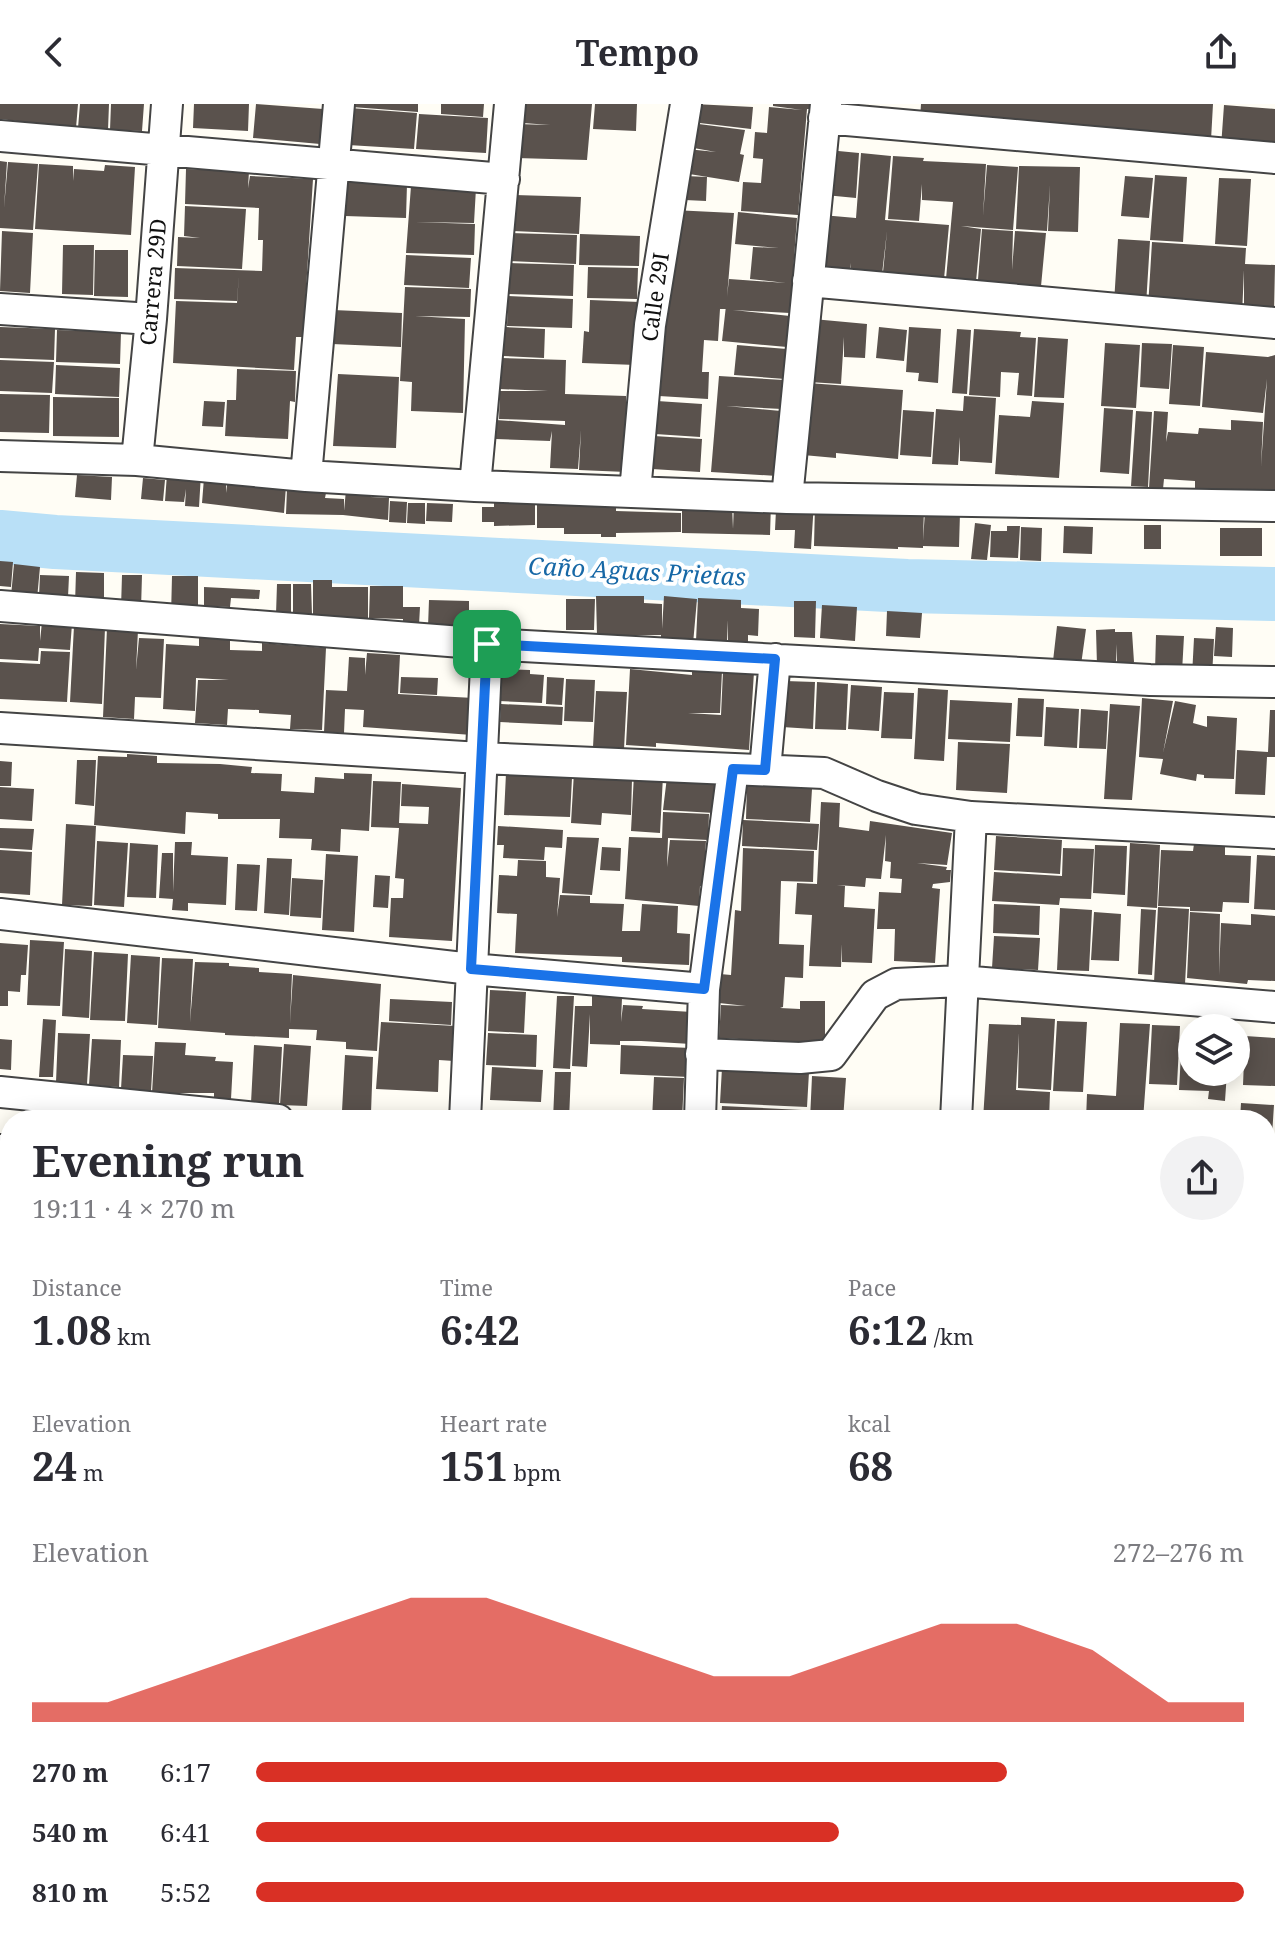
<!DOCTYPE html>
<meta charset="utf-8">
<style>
:root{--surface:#fff;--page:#f2f2f3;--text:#2b2b33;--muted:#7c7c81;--accent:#d93025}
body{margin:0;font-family:"Noto Serif",serif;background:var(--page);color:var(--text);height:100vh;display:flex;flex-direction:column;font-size:30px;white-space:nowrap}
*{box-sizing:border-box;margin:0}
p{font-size:26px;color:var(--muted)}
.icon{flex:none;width:44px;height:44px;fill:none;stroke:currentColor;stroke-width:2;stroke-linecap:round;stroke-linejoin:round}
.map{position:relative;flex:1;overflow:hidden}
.side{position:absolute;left:0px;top:1006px;width:1276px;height:830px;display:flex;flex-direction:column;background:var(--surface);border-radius:32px 32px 0 0;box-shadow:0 4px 20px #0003}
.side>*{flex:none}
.controls{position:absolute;left:1178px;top:910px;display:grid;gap:16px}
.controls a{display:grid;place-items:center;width:72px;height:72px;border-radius:50%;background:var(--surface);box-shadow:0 4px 20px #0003;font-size:40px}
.pin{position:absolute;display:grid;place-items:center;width:68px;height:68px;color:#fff;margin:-34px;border-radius:16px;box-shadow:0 4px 12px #0006}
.round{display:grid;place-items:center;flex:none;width:84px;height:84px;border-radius:42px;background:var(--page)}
.head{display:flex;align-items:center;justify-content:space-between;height:136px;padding:0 32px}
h1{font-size:44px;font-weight:700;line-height:60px}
.stats{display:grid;grid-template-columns:repeat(3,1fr);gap:12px;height:136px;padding:8px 32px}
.stats div{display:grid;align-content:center}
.stats b{font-size:40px;font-weight:700}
.stats small{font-size:22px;font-weight:400}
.stats p{font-size:22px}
.chart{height:224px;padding:16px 32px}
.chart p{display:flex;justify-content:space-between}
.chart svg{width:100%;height:144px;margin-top:8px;fill:var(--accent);opacity:.7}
ul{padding:0 32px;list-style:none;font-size:26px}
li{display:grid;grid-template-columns:128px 96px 1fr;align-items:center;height:60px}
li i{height:20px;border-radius:10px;background:var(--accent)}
header{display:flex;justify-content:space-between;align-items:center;height:104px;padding:0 32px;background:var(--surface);font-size:36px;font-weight:700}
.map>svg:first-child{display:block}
</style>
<header><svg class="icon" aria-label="back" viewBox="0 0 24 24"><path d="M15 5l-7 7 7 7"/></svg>Tempo<svg class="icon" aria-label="share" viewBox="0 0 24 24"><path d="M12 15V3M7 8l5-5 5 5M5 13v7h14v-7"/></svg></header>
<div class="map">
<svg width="1275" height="1835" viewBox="0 0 1275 1835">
<rect width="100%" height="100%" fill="#fffdf5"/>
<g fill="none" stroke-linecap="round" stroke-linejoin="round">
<path stroke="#b9e0f7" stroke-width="54" d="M0 433 55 438 907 482 1275 490"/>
</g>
<path fill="#5a524d" d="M0 0H78L76 24 0 15Z
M80 0H109L108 26 78 24Z
M111 0H144L142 27 110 26Z
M194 0H249L248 27 193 24Z
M256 0 323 5 320 40 253 34Z
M352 0H418V8L352 3Z
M441 0H484L483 13 441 10Z
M524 0H592L587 56 516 54 517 20 550 21 523 19Z
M595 0H637L636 27 593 25Z
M694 0 753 3 751 25 691 18Z
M773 0H813V5H807L798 111 741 107 743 78 761 79 763 55 753 54 755 28 767 29 769 3 802 6 773 2Z
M921 0H1213L1211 36 920 15Z
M1224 1 1275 5V45L1221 43Z
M350 4 417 9 414 45 348 41Z
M419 10 488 14 486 49 416 45Z
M691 19 745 26 740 50 744 51 739 78 683 69 687 45 716 48 688 43Z
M828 46 859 49 856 94 825 91Z
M861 49 891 52 885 116 949 121 943 186 882 179 887 127 881 179 849 176 851 159 848 174 816 171 822 111 856 114Z
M893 52 924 54 923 57 986 60 983 112 987 61 1018 63 1013 126 961 122 981 125 975 188 945 186 953 98 922 96V80L919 117 888 115Z
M0 57 7 58 4 104 8 58 38 60 33 126 0 124Z
M39 60 73 62V77L74 65 104 67 105 61 135 63 131 131 35 125Z
M1019 62 1080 63 1078 128 1048 127 1050 81 1047 127 1016 125Z
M186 65 249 67 248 84 250 72 313 75 303 233H296L294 266 173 259 176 197 237 199 239 170 237 197 174 195 175 164 262 167 263 136H258L259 104 185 100Z
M1155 71 1187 73 1183 138 1150 136Z
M686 72 707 73 706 97 685 96Z
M1125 72 1153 74 1149 114 1121 112Z
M1219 74 1251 75 1247 142 1215 140Z
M346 78 407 80 406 114 345 112Z
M411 82 476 84 474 119 415 118 475 120 474 151 406 149Z
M515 91 581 93 579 130 513 127Z
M185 102 246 105 242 165 177 162 178 133 200 134 184 132Z
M673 106 734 109 726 205H720L718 237 704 236 702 268H709L708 295 659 292Z
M738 108 797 114 790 209 733 206 790 212 787 243 722 237 729 175 786 179 750 175 753 143 779 144 735 140Z
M982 125 1013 127 1012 166 1015 127 1046 129 1040 193 977 188Z
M2 127 33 129 30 189 0 187Z
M510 129 577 131 576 160 509 157Z
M580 130 640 132 639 162 579 161Z
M1118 135 1150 137 1146 201 1114 199Z
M1152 138 1246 144 1245 160 1275 161 1274 208 1244 206V166L1242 211 1148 204Z
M63 141H94L93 191 62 190Z
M95 146H128V193L94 192Z
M406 151 471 154 469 184 404 181Z
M506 159 574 161 573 192 505 190Z
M588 163 638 164 637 195 587 194Z
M405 183 471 185 470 213 415 212 465 215 463 309 411 307 412 278 400 277Z
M508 192 573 195 572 224 507 222Z
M590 196 640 198 636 261 582 259 584 227 589 228Z
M333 206 402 209 401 243 332 240Z
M813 215 867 220 865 254 844 253V233L841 280 809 278Z
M0 223 55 225 54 256 0 254Z
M505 223 545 225 544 254 503 252Z
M879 223 907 226 904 257 876 254Z
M909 223 941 225 938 279 918 277 919 269 906 268Z
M957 225 971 226 967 290 952 289Z
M974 225 1021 228 1020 233 1036 234 1032 292 1017 291 1019 269 1001 268 1000 293 969 291Z
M57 226 121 228 120 260 56 258Z
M1038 233 1068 235 1064 294 1034 293Z
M1105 239 1140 241 1136 304 1101 302Z
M1142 239 1172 240 1169 285 1140 283Z
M737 241 787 245 785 275 734 271Z
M1173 241 1204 243 1200 302 1169 300Z
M1206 248 1268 253 1275 251V393L1195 386V377L1164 375 1163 385 1149 384 1154 307 1168 308 1166 338 1168 328 1198 330 1199 324 1231 326V316L1263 318 1261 362 1267 275 1263 309 1202 303Z
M501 254 566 256 565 290 626 292V368L579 366 581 326 578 365 550 364 552 327 550 337 496 335V316L565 321V317L499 315 500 287H548L500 285Z
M0 256 54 258 52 289 0 287Z
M56 261 120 264 119 293 55 290Z
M237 265 296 267 295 298 290 297 288 335 225 332 227 296H236Z
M338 270 399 273 396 344 333 342Z
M719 272 784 276 782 305 726 302 781 307 777 372 711 368Z
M808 279 903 286 898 355 836 349V354L803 351Z
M0 290 50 291 49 329 0 328Z
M964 292 996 294 992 359 960 357V333L958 361 932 360 936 305 963 307Z
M53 293 119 294V333L53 332Z
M204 297 225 298 223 323 202 322Z
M657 297 702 300 700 333 655 330Z
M1032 297 1064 299 1059 374 995 370 999 311 1030 313Z
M1104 304 1133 306 1129 370 1100 368Z
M903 306 934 308 931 353 900 351Z
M1136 307 1152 308 1148 383 1131 382Z
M654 332 702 335 700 368 652 365Z
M167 370H201L199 403 185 402 186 385 184 398 165 397Z
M77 371 112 373 111 396 75 393Z
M228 373 286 382 284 409 202 399 204 374 226 375V389Z
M143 374 165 376 163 397 141 395Z
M287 385 326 389 325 394 344 395V407L346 386 372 388 371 393 389 394 388 416 343 411 286 410Z
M390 397 407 398 406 419 389 418Z
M494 398 535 399V421L494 422V418H482V403H494Z
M616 398V407L681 409V428L616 429V433H601V430H564V424H537V400Z
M734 398 771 399 770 431 682 429V403L732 400 733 425Z
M814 398 811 445 794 444 795 426H775L776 406Z
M408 399H425V420L407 419Z
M427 399 453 400 452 418 426 417Z
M815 400 924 404 923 437 925 407 960 409 959 443 923 442V444L898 443V445L814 442Z
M975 419 991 421 987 456 971 455Z
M1144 421H1161V445H1144Z
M1007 422H1020L1018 454 990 453 991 427H1007Z
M1064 422 1093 423 1092 450 1063 449Z
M1021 423 1042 424 1041 457 1020 456Z
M1220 424H1262V452H1220Z
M0 457 13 458 11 483 0 482Z
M14 460 40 463 37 495 11 492Z
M76 468 104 469V501L75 500Z
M40 471 69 472 68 493 39 492Z
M122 471H142L141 505 121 504Z
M172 472H198V512H171Z
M313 476H332V483H368V521H333V513H313Z
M277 480H291V510H276Z
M293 480H311L312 511 293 512Z
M370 482H403V503H420L419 521 403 520V515L369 514Z
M204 483 260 486 259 495 231 494 230 503 204 502Z
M596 492H644V499L662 500V525L664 492 697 495 693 540 661 537V531L597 532Z
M698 494 741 496V504L759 505 758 532 748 531V539H728V516L727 538 696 537Z
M566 495H595L594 526H566Z
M429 496 469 497V523H428Z
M794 497H816L815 534 794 533Z
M822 501 857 503 855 537 820 534Z
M887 507 922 509 920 534 886 532Z
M42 518 72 520 70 546 39 544 38 557 0 555V520L40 522V537Z
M74 522 105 524 102 600 70 598Z
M1057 522 1086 525 1081 561 1053 557Z
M1216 523 1233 524 1232 553 1214 552Z
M107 524 138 526 136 566 139 534 164 535 161 594 135 593 134 615 103 613Z
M1115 525V528H1132L1134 558 1117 559 1116 540V562H1097L1096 526Z
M199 530 230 532V546L262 547V539L326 544 322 626 290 625 291 611 259 609V606L228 605 227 621 195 619 198 576H229L196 574 195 607 163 605 166 540 199 542Z
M1156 531 1184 532 1182 568 1155 567Z
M1194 534 1214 535 1212 573 1192 572Z
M41 547 70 548 67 598 0 595V558L40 560Z
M367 549 400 551 398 590 474 594 472 631 363 623 364 606 345 605 344 629 324 628 326 586 347 587 349 553 365 554V571Z
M501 565 530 566V570L544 571 542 599 499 597Z
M630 565 692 571V566L722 567 720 609H688L721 611 723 567 754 568 749 646 656 639V643L626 641Z
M401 573 438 574 437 591 400 589Z
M547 573 564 574 562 601 546 600Z
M566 575 595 576 593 618 564 617Z
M785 577 815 578 813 625 782 623Z
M817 578 848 580 846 626 815 625Z
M851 581 882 583 879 627 848 625Z
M918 584 948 586 944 657 914 655Z
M596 587 627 588 624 645 593 643Z
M884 588 914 589 912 635 881 634Z
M1018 594 1044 595 1042 633 1016 632Z
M1142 594 1173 597 1163 649 1175 597 1196 601 1193 619 1207 623V612L1237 614 1234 675 1204 674V671L1197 670 1196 677 1160 670 1163 655 1139 653Z
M950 596 1012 599 1010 638 948 635Z
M501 600 563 603 562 621 500 618Z
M1110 600 1140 602 1132 696 1104 695Z
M1046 603 1079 605 1077 644 1044 642Z
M1081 605 1108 607 1106 645 1079 644Z
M1270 606H1275V653H1267L1265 691 1235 690 1237 646 1268 648Z
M958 638 1010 640 1007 689 956 686Z
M127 650 157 652V659L220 660 252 663 251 669 282 670 281 687 314 689 315 673 344 675V669L372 670 369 727 341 725 340 748 311 746 312 735 279 734 280 715H218V710L186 708 185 730 94 721 98 652 127 653Z
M77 656H96L94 702 75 700Z
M0 657 12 658 11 682H0Z
M574 668 632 675 631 711 602 709 601 721 571 719Z
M506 669 572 674 570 713 504 711Z
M634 670 663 672 660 729 631 727Z
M667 673 718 676 714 709 663 706Z
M373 677 401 678 399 719 428 720 429 703 401 702 402 680 461 684 452 837 389 833 391 794H403L404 775 395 774 399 724 371 723Z
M747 681 812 685 810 718 746 715Z
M0 683 34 685 32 717 0 715Z
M821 698 840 699 839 723 869 727 870 717 952 729 947 761 917 759 947 763 946 766H951L950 778 933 780 932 784 940 785 935 859 894 857 895 825H877L879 788 901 789 902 775 890 774 891 758 885 757 886 731 881 775 866 774 865 783 837 781 845 782 844 803 875 805 872 859 842 858V840L841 863 809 862 812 811 795 810 797 779 817 780Z
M663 708 709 710 708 736 668 734 667 763 670 736 706 737 703 782H700L699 802 625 795 629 733 662 734Z
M743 716 819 720 817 746 742 742Z
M66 720 96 722 92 802 62 801Z
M498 722 563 726 562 744 545 743 544 756 503 754 504 741H497Z
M0 724 34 725 32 746 0 744Z
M996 732 1062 736 1060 770 994 766Z
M567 733 599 734 592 791 562 789Z
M97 737 128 739 124 803 94 801Z
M175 738H192L191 751 228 753 226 801 188 799V807L172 806 173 795 159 794 162 749H173V788Z
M130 739 158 741 156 794 127 793Z
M1130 739 1160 741 1157 804 1127 802Z
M1194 740 1225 742V751L1251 752 1249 799 1223 798 1222 808 1190 807V803L1158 802 1161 746 1193 747Z
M1095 741 1127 742 1125 791 1093 789Z
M602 743 621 744 620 767 600 766Z
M743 744 814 747 813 778 781 777 779 840 804 841 803 874 785 873 783 903 780 904 800 905V897H825V938H800V944L778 942V937L719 934 721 901 746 902 719 899 720 870 731 871 735 806 741 807Z
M1063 744 1094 745 1091 795 1060 794 1059 801 992 797 994 768 1062 772Z
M0 746 32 748 30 791 0 789Z
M326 750 358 752 354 828 322 826Z
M1257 751 1275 752V806L1254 805Z
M267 754 292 755 289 811 264 809Z
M518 756 546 757V773L560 774 557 813 560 791 590 792V799L624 800 622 827H640L642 800 678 802 677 829 690 830 689 861 622 858V853L515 849 517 810 497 809 499 771 517 772Z
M237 760 260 761 257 807 235 806Z
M375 771 390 772 388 804 373 803Z
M292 774 323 776 321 814 290 812Z
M994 800 1040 802 1039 831 993 829Z
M1158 803 1189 805 1185 880 1154 878Z
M1060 804 1092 806 1089 867 1057 866Z
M1141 805 1156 806 1152 871 1138 870Z
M1094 808 1121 810 1119 857 1091 856Z
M1190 808 1220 810 1219 871 1221 819 1251 821V810L1275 812V877L1248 876 1247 880 1187 874Z
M994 832 1040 834 1038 866 992 864Z
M30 836 64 838 60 902 27 901Z
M0 839 28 841 26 871H21L20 888 8 887V902H0Z
M65 845 92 847 89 914 62 912Z
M94 848 128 850 125 917 90 916Z
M131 851 160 853 157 921 127 919Z
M162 854 193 855 190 918 195 858 229 859V862L259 864V868L292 870 290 919 293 871 381 880 377 947 346 945V938L316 936 317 926 289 925V934L225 931V929L158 924Z
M490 886 526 888 524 929 488 927Z
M557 892H574L570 965 553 964Z
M592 892 622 894 621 918 623 901 643 902 642 905 692 908 691 940 641 937H620V941L590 940V910L587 963 572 962 575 902H592Z
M390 895 452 898 451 921 389 917Z
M1021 913 1055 915 1051 986 1018 984 1019 929 1016 986 1050 988 1049 1016H983L989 920 1021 921Z
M43 915 56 916 53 973H39Z
M1057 917 1087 918 1083 988 1053 987Z
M381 918 456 922 454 957 439 956 438 988 376 985Z
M1120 919 1150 920 1143 1016H1086L1087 990 1116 992Z
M1152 921 1180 922 1177 981 1149 980Z
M58 929 90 930 87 980 56 978Z
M488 929 537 931 536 963 486 961Z
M1182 931H1192V968H1227L1225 997 1208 995 1209 987 1179 986Z
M1245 932 1275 934V982L1243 981Z
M0 935 12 936 11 966 0 965Z
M92 935 121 936 119 983 89 981Z
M155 938 186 939 185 951 216 953 215 957 233 958 231 995H214V989H152Z
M284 940 311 942 307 1002 280 1001Z
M254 941 282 943 279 1001 251 999Z
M621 941 691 944 689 973 620 970Z
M123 951 153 952 151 987 121 985Z
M345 951 373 953 371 1009 342 1007Z
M492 963 543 966 541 998 490 996Z
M722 964 809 968 807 1003 720 999Z
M555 968H571L569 1016H553Z
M812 972 846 974 843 1016H810Z
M654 973 684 974 682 1016H652Z
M1241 999 1274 1001 1270 1062 1266 1061V1016H1240Z
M722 1002 802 1006V1016H721Z
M1151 1013H1175V1016H1151Z
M0 1058 10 1059V1093H0Z
M0 1094 10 1095V1128H5L4 1157H0Z
M0 1158H6L4 1194H0Z
M0 1245H7L5 1280H0Z
M1266 1268H1274L1273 1290 1266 1289Z
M1266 1351H1275V1393L1266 1392Z
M1268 1413H1275V1480L1266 1479Z
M0 1449 10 1450V1521L0 1520Z
M1266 1527 1275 1528V1598L1266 1599Z"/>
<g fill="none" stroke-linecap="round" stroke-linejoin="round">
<g stroke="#444" stroke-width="34">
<path id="minor" d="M824 14 1275 54
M0 32 504 75
M808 177 1275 219
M0 205 151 215
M0 352 137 356 306 372 475 382 787 394 1275 402
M137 356 151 215 167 0
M306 372 339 0
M475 382 510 0
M635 388 650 221 686 0
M787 394 826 0
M0 502 487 540 1150 576 1275 578
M0 624 480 654 824 669 877 692 916 705 971 713 1275 729
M765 666 775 555
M0 810 471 865 704 885
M701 950 800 954 831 951 875 891 896 880 961 877 1275 903
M0 988 278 1016
M465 1016 487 540
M700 1016 704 885 733 665
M956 1016 971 713
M0 1046 10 1047
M1266 1105H1275
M0 1224 10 1225
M1266 1308H1275
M0 1421H10
M1266 1494H1275"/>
</g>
<use href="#minor" stroke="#fff" stroke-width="30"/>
</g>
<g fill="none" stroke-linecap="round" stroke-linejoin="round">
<g stroke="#fff" stroke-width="16">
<path id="route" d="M487 540 775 555 765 666 733 665 704 885 471 865Z"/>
</g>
<use href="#route" stroke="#1a73e8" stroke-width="10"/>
</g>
<g text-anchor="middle" stroke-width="8" stroke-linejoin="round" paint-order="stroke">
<g font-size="22" fill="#111" stroke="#fff">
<text transform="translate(153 178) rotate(-85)" y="8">Carrera 29D</text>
<text transform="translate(655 193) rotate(-82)" y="8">Calle 29I</text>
</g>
<g font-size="24" font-style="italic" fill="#1768a6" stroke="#fff">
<text transform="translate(637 468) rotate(3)" y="8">Caño Aguas Prietas</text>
</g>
</g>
</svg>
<div class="controls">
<a><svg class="icon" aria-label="layers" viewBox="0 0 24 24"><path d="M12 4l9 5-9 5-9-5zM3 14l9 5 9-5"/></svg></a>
</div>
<div class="pin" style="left:487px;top:540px;background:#1e9e55"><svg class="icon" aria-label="arrive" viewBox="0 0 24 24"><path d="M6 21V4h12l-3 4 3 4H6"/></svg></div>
<section class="side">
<div class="head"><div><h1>Evening run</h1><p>19:11 · 4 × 270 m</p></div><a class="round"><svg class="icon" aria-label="share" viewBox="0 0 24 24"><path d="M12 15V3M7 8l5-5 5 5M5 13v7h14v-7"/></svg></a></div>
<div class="stats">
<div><p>Distance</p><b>1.08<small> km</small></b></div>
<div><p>Time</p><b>6:42</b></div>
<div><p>Pace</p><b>6:12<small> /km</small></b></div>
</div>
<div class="stats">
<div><p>Elevation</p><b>24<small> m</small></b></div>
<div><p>Heart rate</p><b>151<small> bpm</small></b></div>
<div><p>kcal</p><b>68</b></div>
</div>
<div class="chart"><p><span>Elevation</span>272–276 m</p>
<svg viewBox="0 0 160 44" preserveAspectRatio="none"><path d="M0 44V38L10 38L20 30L30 22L40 14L50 6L60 6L70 14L80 22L90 30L100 30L110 22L120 14L130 14L140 22L150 38L160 38V44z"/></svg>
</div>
<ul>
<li><b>270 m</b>6:17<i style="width:76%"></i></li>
<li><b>540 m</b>6:41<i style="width:59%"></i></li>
<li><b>810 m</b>5:52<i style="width:100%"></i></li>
</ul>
</section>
</div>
